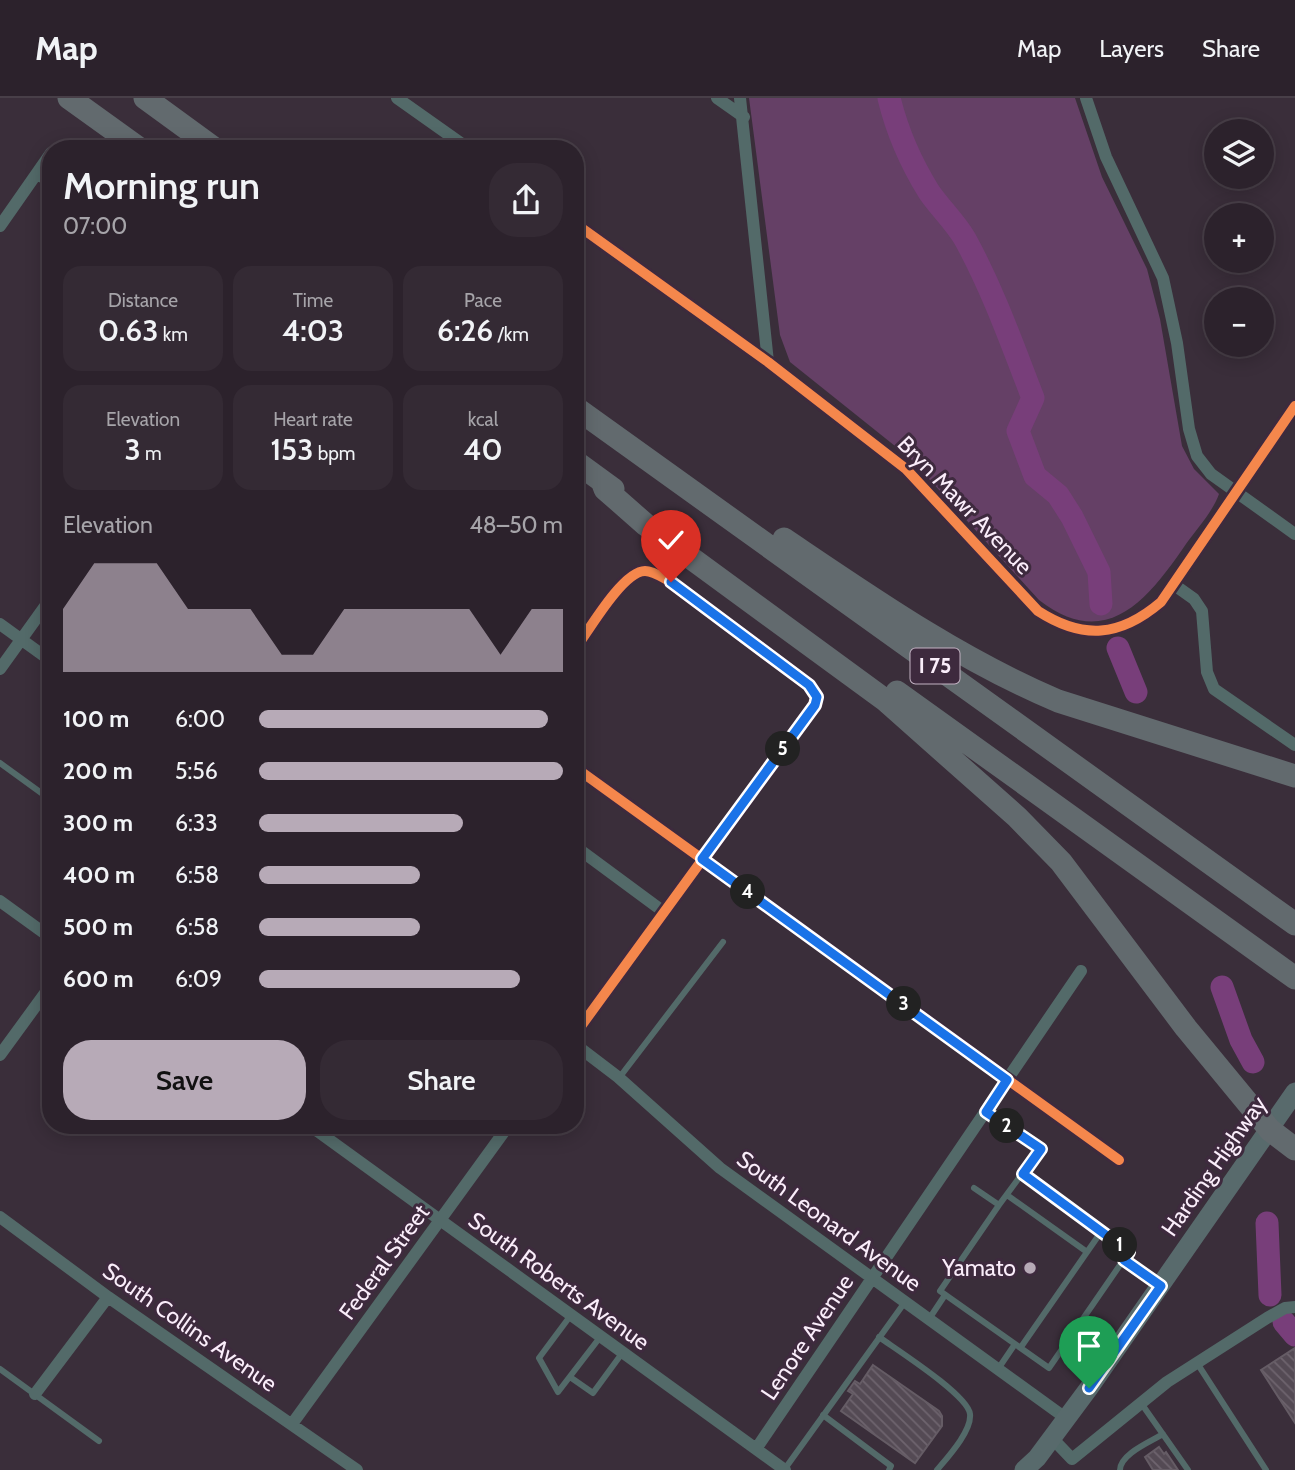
<!DOCTYPE html>
<meta charset="utf-8">
<style>
:root{--surface:#2c222c;--page:#342a34;--text:#f1f3f6;--muted:#a6a4a9;--line:#483f48;--accent:#b7aab7}
body{margin:0;font-family:Cabin,sans-serif;background:var(--page);color:var(--text);height:100vh;display:flex;flex-direction:column;font-size:26px;white-space:nowrap}
*{box-sizing:border-box;margin:0}
p{font-size:23px;color:var(--muted)}
.icon{flex:none;width:38px;height:38px;fill:none;stroke:currentColor;stroke-width:2;stroke-linecap:round;stroke-linejoin:round}
.map{position:relative;flex:1;overflow:hidden}
.sheet{position:absolute;left:42px;top:42px;width:542px;height:994px;display:flex;flex-direction:column;background:var(--surface);border-radius:28px;box-shadow:0 4px 18px #0003,0 0 0 2px var(--line)}
.sheet>*{flex:none}
.tools{position:absolute;left:1204px;top:21px;display:grid;gap:14px}
.tools a{display:grid;place-items:center;width:70px;height:70px;border-radius:50%;background:var(--surface);box-shadow:0 4px 18px #0003,0 0 0 2px var(--line);font-size:35px}
.pin{position:absolute;display:grid;place-items:center;width:60px;height:60px;color:#fff;margin:-72px -30px;border-radius:50% 50% 50% 0;rotate:-45deg;box-shadow:0 0 7px #0007}
.pin .icon{rotate:45deg}
.km{position:absolute;width:35px;height:35px;margin:-18px;border-radius:50%;background:#222;color:#fff;font-size:19px;line-height:35px;text-align:center}
.round{display:grid;place-items:center;flex:none;width:74px;height:74px;border-radius:28px;background:var(--page)}
.summary{display:flex;align-items:center;justify-content:space-between;height:119px;padding:0 21px}
h1{font-size:38px;font-weight:600;line-height:52px}
.figures{display:grid;grid-template-columns:repeat(3,1fr);gap:10px;height:119px;padding:7px 21px}
.figures div{display:grid;align-content:center;border-radius:18px;background:var(--page);text-align:center}
.figures b{font-size:30px;font-weight:600}
.figures small{font-size:19px;font-weight:400}
.figures p{font-size:19px}
.chart{height:196px;padding:14px 21px}
.chart p{display:flex;justify-content:space-between}
.chart svg{width:100%;height:126px;margin-top:7px;fill:var(--accent);opacity:.7}
.primary-button{display:flex;gap:14px;margin-top:auto;padding:14px 21px}
.primary-button a{flex:1;height:80px;border-radius:28px;background:var(--accent);color:#111;font-size:28px;font-weight:600;line-height:80px;text-align:center}
.primary-button a+a{background:var(--page);color:var(--text)}
ul{padding:0 21px;list-style:none;font-size:23px}
li{display:grid;grid-template-columns:112px 84px 1fr;align-items:center;height:52px}
li i{height:18px;border-radius:9px;background:var(--accent)}
header{display:flex;align-items:center;gap:42px;box-sizing:border-box;height:98px;padding:0 35px;background:var(--surface);border-bottom:2px solid var(--line)}
header strong{font-size:33px}
nav{display:flex;gap:38px;margin-inline-start:auto;font-size:24px}
.map>svg:first-child{display:block}
</style>
<header>
<strong>Map</strong>
<nav><a>Map</a><a>Layers</a><a>Share</a></nav>
</header>
<div class="map">
<svg width="1295" height="1372" viewBox="0 0 1295 1372">
<defs>
<pattern id="building-back-hatch" width="6" height="6" patternUnits="userSpaceOnUse" patternTransform="scale(1.75)"><rect width="6" height="6" fill="#544a54"/><path d="M-1 5l2 2M0 0l6 6M5-1l2 2" fill="none" stroke="#6e646e"/></pattern>
</defs>
<rect width="100%" height="100%" fill="#3a2e3a"/>
<path fill="#654066" d="M749 0H1075L1102 79 1147 171 1160 221 1182 348 1194 371 1219 396C1213 413 1197 431 1186 446 1149 500 1107 555 1039 502L910 360 790 264 780 237Z"/>
<g fill="none" stroke-linecap="round" stroke-linejoin="round">
<path stroke="#783e7a" stroke-width="23" d="M889 0C897 33 911 65 929 94 940 110 955 124 965 141 993 192 1012 246 1033 300L1018 333 1035 378 1058 397 1072 419 1099 474 1101 506
M1118 550 1136 594
M1222 889 1241 942 1253 964
M1267 1125 1270 1197
M1284 1224 1295 1237"/>
</g>
<path fill="url(#building-back-hatch)" stroke="#655c65" stroke-width="2" d="M1295 1250V1325L1261 1272Z
M873 1267 939 1313 942 1318V1328L915 1365 841 1313 853 1296 848 1293 855 1283 860 1286Z
M1159 1349 1164 1356 1166 1354 1178 1372H1153L1145 1359Z"/>
<g fill="none" stroke-linecap="round" stroke-linejoin="round">
<path stroke="#536a69" stroke-width="6" d="M0 665 51 702
M619 980 723 844
M486 1027 501 1038
M974 1090 999 1107 1041 1050 986 1014
M1007 1097 1087 1154
M1124 1162 1157 1185
M571 1217 539 1260 558 1294 601 1238
M929 1221 945 1197
M879 1239C897 1252 968 1297 970 1316 972 1333 947 1360 937 1372
M1015 1246 1049 1270 1129 1154 1023 1076
M1021 1249 1101 1134
M1197 1265 1266 1372
M0 1271 99 1343
M998 1271 1015 1246 940 1193 999 1107
M570 1279 593 1295 623 1254
M1141 1305 1188 1372
M823 1317 891 1368 889 1372
M784 1372 905 1204
M1120 1372C1120 1356 1150 1344 1163 1336"/>
<path stroke="#536a69" stroke-width="12" d="M397 0 469 51
M717 0 744 19
M740 0 768 264
M1086 0 1106 59 1163 180 1177 245 1189 331 1197 358 1211 376 1295 436
M37 75 51 85
M576 126 768 264 906 371 1038 513C1083 542 1120 539 1161 504L1295 308
M0 128 51 55
M1173 486 1194 501 1202 513 1207 574 1214 591 1295 647
M0 526 51 563
M576 550C589 532 623 473 645 473 654 473 663 480 671 484L809 587 817 599 815 607 576 935
M0 571 51 500
M576 670 1119 1062
M576 749 664 814
M0 803 51 840
M576 947 618 979 720 1070 1067 1321
M0 957 51 887
M309 1027 785 1372
M0 1119 108 1199 357 1372
M35 1296 108 1199
M292 1326 509 1027
M1052 1340 1072 1361 1167 1284 1267 1220 1285 1210 1295 1209
M756 1351 1081 873"/>
<path stroke="#586a6c" stroke-width="19" d="M1024 1372 1037 1360 1089 1290 1295 994"/>
<path stroke="#626a6e" stroke-width="23" d="M69 0 140 51
M145 0 215 51
M576 310 1295 826
M576 364 613 391
M602 383 605 391 646 427 885 602 1017 719 1061 764 1186 930 1270 1032 1295 1051
M784 441C873 501 959 561 1058 603L1295 678
M897 594 1295 880"/>
<g stroke="#3e2a3e" stroke-width="15">
<path id="cycleway" d="M576 126 768 264 906 371 1038 513C1083 542 1120 539 1161 504L1295 308
M576 550C589 532 623 473 645 473 654 473 663 480 671 484L809 587 817 599 815 607 576 935
M576 670 1119 1062"/>
</g>
<use href="#cycleway" stroke="#f5874c" stroke-width="10"/>
</g>
<g fill="none" stroke-linecap="round" stroke-linejoin="round">
<g stroke="#fff" stroke-width="14">
<path id="route" d="M671 484 809 587 817 599 815 607 702 761 1007 982 986 1014 1041 1051 1023 1076 1129 1154 1124 1162 1161 1188 1089 1290"/>
</g>
<use href="#route" stroke="#1a73e8" stroke-width="9"/>
</g>
<circle fill="#b7aab7" stroke="#3e2a3e" stroke-width="2.5" cx="1030" cy="1170" r="7"/>
<g text-anchor="middle" stroke-width="6" stroke-linejoin="round" paint-order="stroke">
<rect fill="#3e2a3e" stroke="#c2b2c2" stroke-width="2" x="910.5" y="550.5" width="49" height="35" rx="5"/>
<g font-size="21" font-weight="bold" fill="#faedfa">
<text x="935" y="575">I 75</text>
</g>
<g font-size="23" fill="#faedfa" stroke="#3e2a3e">
<text transform="translate(965 407) rotate(46)" y="8">Bryn Mawr Avenue</text>
<text transform="translate(1214 1068) rotate(-55)" y="8">Harding Highway</text>
<text transform="translate(829 1123) rotate(36)" y="8">South Leonard Avenue</text>
<text transform="translate(384 1164) rotate(-54)" y="8">Federal Street</text>
<text transform="translate(559 1183) rotate(36)" y="8">South Roberts Avenue</text>
<text transform="translate(190 1229) rotate(35)" y="8">South Collins Avenue</text>
<text transform="translate(807 1239) rotate(-56)" y="8">Lenore Avenue</text>
</g>
<g font-size="23" fill="#faedfa" stroke="#3e2a3e" text-anchor="end">
<text x="1016" y="1178">Yamato</text>
</g>
</g>
</svg>
<div class="tools">
<a><svg class="icon" aria-label="layers" viewBox="0 0 24 24"><path d="M12 4l9 5-9 5-9-5zM3 14l9 5 9-5"/></svg></a>
<a>+</a>
<a>−</a>
</div>
<div class="pin" style="left:1089px;top:1290px;background:#1e9e55"><svg class="icon" aria-label="arrive" viewBox="0 0 24 24"><path d="M6 21V4h12l-3 4 3 4H6"/></svg></div>
<div class="pin" style="left:671px;top:484px;background:#d93025"><svg class="icon" aria-label="check" viewBox="0 0 24 24"><path d="M5 12l5 5 9-10"/></svg></div>
<b class="km" style="left:1120px;top:1147px">1</b>
<b class="km" style="left:1007px;top:1028px">2</b>
<b class="km" style="left:904px;top:906px">3</b>
<b class="km" style="left:748px;top:794px">4</b>
<b class="km" style="left:783px;top:651px">5</b>
<section class="sheet">
<div class="summary"><div><h1>Morning run</h1><p>07:00</p></div><a class="round"><svg class="icon" aria-label="share" viewBox="0 0 24 24"><path d="M12 15V3M7 8l5-5 5 5M5 13v7h14v-7"/></svg></a></div>
<div class="figures">
<div><p>Distance</p><b>0.63<small> km</small></b></div>
<div><p>Time</p><b>4:03</b></div>
<div><p>Pace</p><b>6:26<small> /km</small></b></div>
</div>
<div class="figures">
<div><p>Elevation</p><b>3<small> m</small></b></div>
<div><p>Heart rate</p><b>153<small> bpm</small></b></div>
<div><p>kcal</p><b>40</b></div>
</div>
<div class="chart"><p><span>Elevation</span>48–50 m</p>
<svg viewBox="0 0 160 44" preserveAspectRatio="none"><path d="M0 44V22L10 6L20 6L30 6L40 22L50 22L60 22L70 38L80 38L90 22L100 22L110 22L120 22L130 22L140 38L150 22L160 22V44z"/></svg>
</div>
<ul>
<li><b>100 m</b>6:00<i style="width:95%"></i></li>
<li><b>200 m</b>5:56<i style="width:100%"></i></li>
<li><b>300 m</b>6:33<i style="width:67%"></i></li>
<li><b>400 m</b>6:58<i style="width:53%"></i></li>
<li><b>500 m</b>6:58<i style="width:53%"></i></li>
<li><b>600 m</b>6:09<i style="width:86%"></i></li>
</ul>
<div class="primary-button"><a>Save</a><a>Share</a></div>
</section>
</div>
